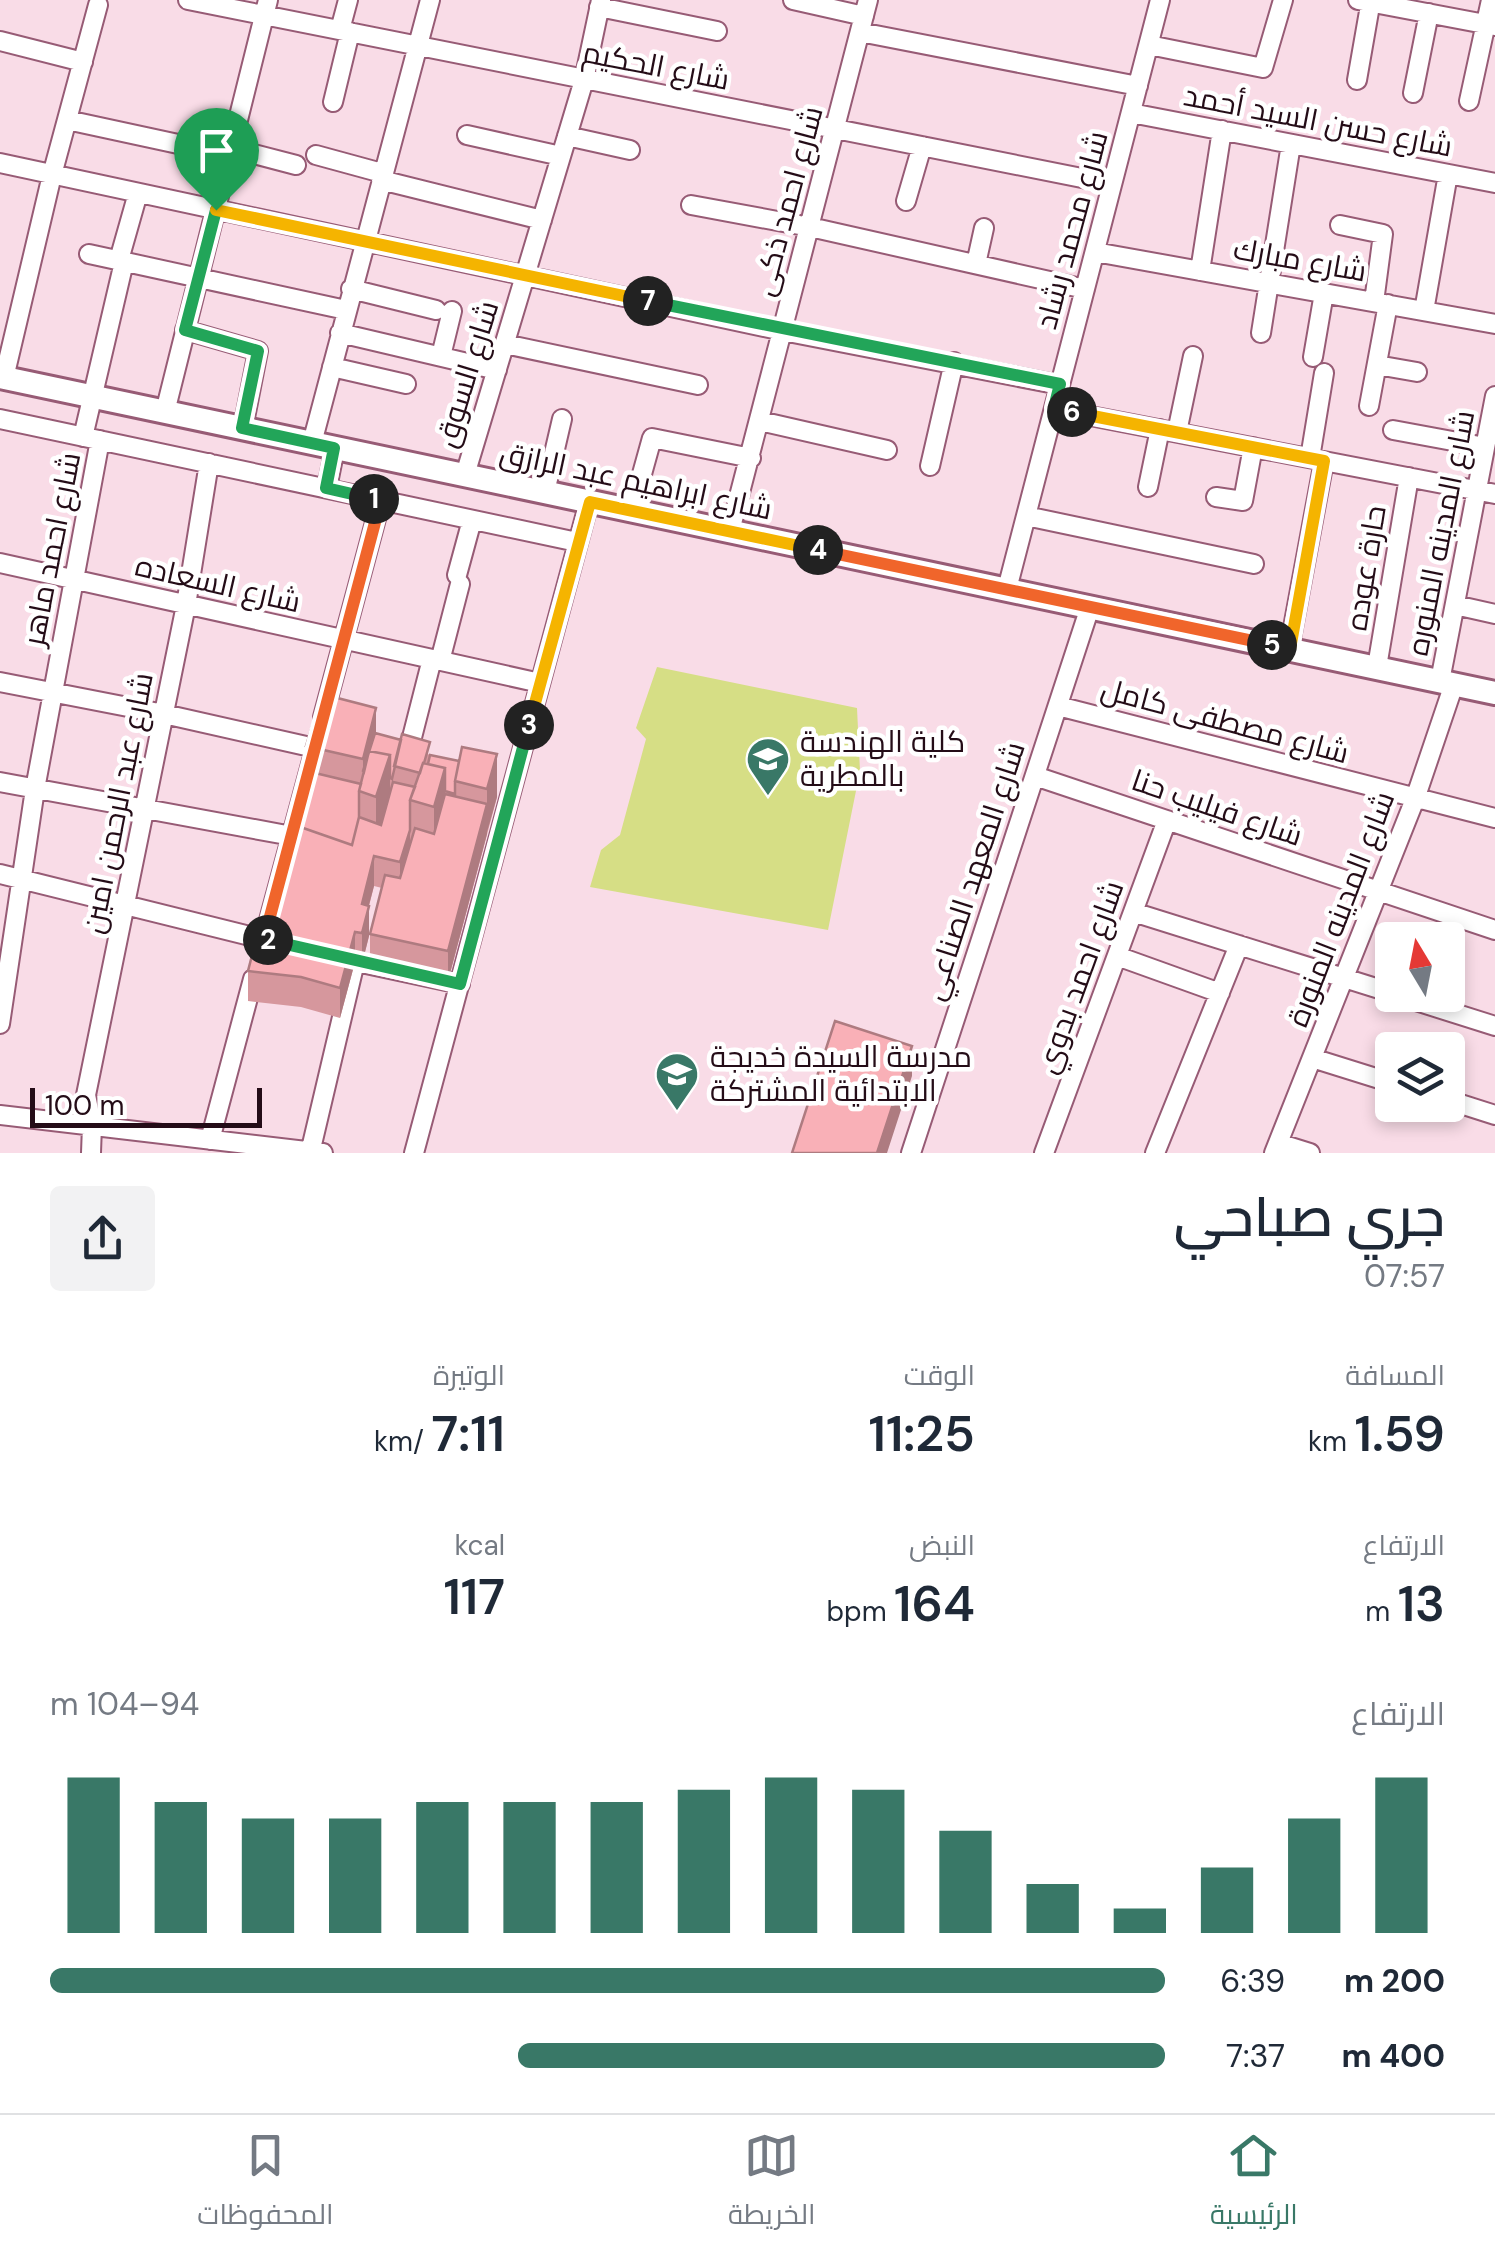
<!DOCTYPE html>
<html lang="ar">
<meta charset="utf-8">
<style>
:root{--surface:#fff;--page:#f2f2f3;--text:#1f2937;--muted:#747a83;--line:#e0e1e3;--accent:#397867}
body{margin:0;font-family:"DM Sans",Cairo,sans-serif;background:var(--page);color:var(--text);direction:rtl;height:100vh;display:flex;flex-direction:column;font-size:38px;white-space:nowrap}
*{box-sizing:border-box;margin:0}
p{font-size:32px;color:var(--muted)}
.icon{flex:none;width:55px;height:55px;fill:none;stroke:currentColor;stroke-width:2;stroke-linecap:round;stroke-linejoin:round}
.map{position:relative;height:1153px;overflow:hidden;direction:ltr}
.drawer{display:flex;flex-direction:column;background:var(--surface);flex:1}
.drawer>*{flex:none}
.needle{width:65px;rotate:350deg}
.fabs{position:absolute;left:1375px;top:922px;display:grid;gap:20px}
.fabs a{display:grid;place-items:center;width:90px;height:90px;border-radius:10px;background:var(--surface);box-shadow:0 5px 15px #0003;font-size:50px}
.scale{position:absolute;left:30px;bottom:25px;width:232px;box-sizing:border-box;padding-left:10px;border:5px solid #240c17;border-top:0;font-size:28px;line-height:35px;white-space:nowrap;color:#240c17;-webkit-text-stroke:8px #fff;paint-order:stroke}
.pin{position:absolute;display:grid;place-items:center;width:85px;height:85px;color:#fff;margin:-102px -42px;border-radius:50% 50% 50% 0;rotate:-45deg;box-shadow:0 0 10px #0007}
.pin .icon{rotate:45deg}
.km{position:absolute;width:50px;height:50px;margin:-25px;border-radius:50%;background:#222;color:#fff;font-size:28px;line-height:50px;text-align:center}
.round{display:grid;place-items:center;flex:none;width:105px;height:105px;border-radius:10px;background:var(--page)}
.head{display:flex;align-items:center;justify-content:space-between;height:170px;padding:0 50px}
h1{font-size:55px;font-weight:600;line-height:75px}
.figures{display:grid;grid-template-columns:repeat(3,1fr);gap:15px;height:170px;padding:10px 50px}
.figures div{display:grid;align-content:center}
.figures b{font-size:50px;font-weight:600}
.figures small{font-size:28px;font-weight:400}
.figures p{font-size:28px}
.chart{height:280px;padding:20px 50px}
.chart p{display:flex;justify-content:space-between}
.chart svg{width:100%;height:180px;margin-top:10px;stroke:var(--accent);stroke-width:6}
ul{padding:0 50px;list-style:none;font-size:32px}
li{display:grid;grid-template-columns:160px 120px 1fr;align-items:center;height:75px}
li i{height:25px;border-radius:12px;background:var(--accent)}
.tabs{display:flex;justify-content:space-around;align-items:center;height:140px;border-top:2px solid var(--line);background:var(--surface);font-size:28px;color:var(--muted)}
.tabs a{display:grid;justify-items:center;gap:5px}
.tabs .active{color:var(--accent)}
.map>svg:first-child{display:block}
</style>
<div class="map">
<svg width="1495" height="1153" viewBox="0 0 1495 1153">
<rect width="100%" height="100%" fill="#f9dce7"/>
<path fill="#d6de85" d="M657 667 857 708 860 771 828 930 590 887 601 850 620 835 646 739 636 728Z"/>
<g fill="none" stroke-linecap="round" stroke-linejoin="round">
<g stroke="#975b75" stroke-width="22">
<path id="minor" d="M188 0 1112 184
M793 0 864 16
M1358 0 1495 26
M599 7 717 31
M340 30 348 0
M860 32 1138 86
M0 41 83 62
M1149 45 1263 68 1283 0
M1357 80 1371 0
M1413 93 1429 13
M1469 101 1491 0
M333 102 350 32
M1131 113 1495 183
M67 120 229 155
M467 135 561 156
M567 136 630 150
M231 148 296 165
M316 155 382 173
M0 163 783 331 1060 385
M381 180 542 220
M906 201 922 146
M691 205 810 227 1085 289
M1340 225 1383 234 1374 302
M1095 252 1495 324
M89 254 346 310
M119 260 138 193
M976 264 984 228
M1200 271 1222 130
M351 289 436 310
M1424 311 1448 174
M185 330 258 351 243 428
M340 333 497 370
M1261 333 1291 144
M505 344 698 385
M441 356 452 311
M1313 357 1324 293
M1377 365 1417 372
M332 367 406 384
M4 378 52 175 98 5
M1369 406 1388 304
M1054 409 1495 494
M165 412 268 0
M0 419 577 542
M760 421 887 450
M1393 430 1485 447
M1177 432 1193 356
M83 437 124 262
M312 443 430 0
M1310 458 1324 373
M930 466 954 362
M465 475 584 80 601 0
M1148 487 1160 429
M327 488 335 448
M545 492 562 419
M1216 497 1243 501 1253 447
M632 510 652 438 751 458
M1026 516 1254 564
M730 531 868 0
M0 563 540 683
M457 575 472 520
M1007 589 1160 0
M1455 605 1495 614
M1289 649 1324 461
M440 661 460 584
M1377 667 1409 477
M1440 681 1495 396
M0 682 164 714 315 748
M1058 706 1495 818
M323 717 381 500
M407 757 432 659
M1035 776 1495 930
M0 782 292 836
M0 874 274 942
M1133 912 1392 993
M265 935 313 757
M1117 956 1220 993
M333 957 460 984
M1397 995 1495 1026
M0 1024 35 789 100 440
M1312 1058 1392 1083
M1448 1100 1495 1115
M0 1115 323 1153
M210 1140 253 979
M1278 1143 1310 1153
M91 1153 92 1125 86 1095 186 605 209 463
M310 1153 355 962
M414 1153 589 502
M911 1153 1090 607
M1044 1153 1167 820
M1155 1153 1239 945
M1274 1153 1415 799 1454 684"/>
</g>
<g stroke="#975b75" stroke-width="28">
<path id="major" d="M0 377 1495 693"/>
</g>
<use href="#minor" stroke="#fff" stroke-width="18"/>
<use href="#major" stroke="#fff" stroke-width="22"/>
</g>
<path fill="#d6979d" d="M376 734 430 755 459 761 497 797 448 981 370 964V934L382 888 374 886 369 906V936L362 964 355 962 340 1018 301 1007 248 1001V971L273 912 310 790 306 789V746Z"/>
<path fill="#ae7b80" d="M376 708V751L363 771V759Z
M497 754V797L487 832V789Z
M390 755V811L376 854V797Z
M445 768V824L434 864V807Z
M487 804V834L448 981V951Z
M410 830V856L400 892V862Z
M374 856V886L366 916 369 906V936L362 964V904Z
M355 932V962L340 1018V988Z
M912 1046V1076L887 1153H877Z"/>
<path fill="#f9b0b7" stroke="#ae7b80" stroke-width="2.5" d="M322 694 376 708 363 759 306 746Z
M375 733 401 740 392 779 390 778V755L369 751 364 772 363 771Z
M402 734 430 742 424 763H423L420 773 394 766Z
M462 747 497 754 487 789 455 781Z
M369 751 390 755 376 797 359 791Z
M430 755 459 761 455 781V794L445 791V768L428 764Z
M423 763 445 768 434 807 410 800Z
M315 773 361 784 359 791V817L352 845 300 827Z
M393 782 415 787 410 800V830L400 862 374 856 362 904 369 906 362 933 355 932 340 988 301 977 248 971 264 909 273 912 298 826 352 845 359 817 381 825Z
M445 794 487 804 448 951 370 934 385 875 400 878 415 828 434 834Z
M835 1021 912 1046 877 1153H792Z"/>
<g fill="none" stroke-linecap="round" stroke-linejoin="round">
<g stroke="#fff" stroke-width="20">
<path id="split-1" d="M216 210 185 330 258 351 242 428 334 448 326 488 374 499"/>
</g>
<g stroke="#fff" stroke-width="20">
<path id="split-2" d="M268 940 264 939 381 500 374 499"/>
</g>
<g stroke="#fff" stroke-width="20">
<path id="split-3" d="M268 940 460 984 529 725"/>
</g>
<g stroke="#fff" stroke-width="20">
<path id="split-4" d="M529 725 590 502 818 550"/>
</g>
<g stroke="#fff" stroke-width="20">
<path id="split-5" d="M818 550 1272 645"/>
</g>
<g stroke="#fff" stroke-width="20">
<path id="split-6" d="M1072 412 1324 461 1290 649 1272 645"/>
</g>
<g stroke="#fff" stroke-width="20">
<path id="split-7" d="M648 301 1060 384 1054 408 1072 412"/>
</g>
<g stroke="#fff" stroke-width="20">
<path id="split-8" d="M216 210 648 301"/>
</g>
<use href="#split-1" stroke="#22a559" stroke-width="12"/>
<use href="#split-2" stroke="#f0652b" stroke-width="12"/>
<use href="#split-3" stroke="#22a559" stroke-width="12"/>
<use href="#split-4" stroke="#f5b400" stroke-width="12"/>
<use href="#split-5" stroke="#f0652b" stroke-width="12"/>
<use href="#split-6" stroke="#f5b400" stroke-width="12"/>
<use href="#split-7" stroke="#22a559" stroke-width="12"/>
<use href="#split-8" stroke="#f5b400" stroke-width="12"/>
</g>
<defs>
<g id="university-pin" transform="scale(2.25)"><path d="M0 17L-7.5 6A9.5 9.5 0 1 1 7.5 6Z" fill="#397867" stroke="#fff"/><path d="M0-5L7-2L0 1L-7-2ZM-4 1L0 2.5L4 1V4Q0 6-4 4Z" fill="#fff"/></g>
<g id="school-pin" transform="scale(2.25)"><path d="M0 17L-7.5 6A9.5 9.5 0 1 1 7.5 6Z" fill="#397867" stroke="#fff"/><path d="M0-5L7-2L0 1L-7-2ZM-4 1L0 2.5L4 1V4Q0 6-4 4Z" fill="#fff"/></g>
</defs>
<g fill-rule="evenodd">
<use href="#university-pin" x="768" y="759"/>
<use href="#school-pin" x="677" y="1074"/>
</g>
<g text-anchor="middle" stroke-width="9" stroke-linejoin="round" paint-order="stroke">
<g font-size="30" fill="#240c17" stroke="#fff">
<text transform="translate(656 66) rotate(11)" y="10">شارع الحكيم</text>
<text transform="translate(1318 121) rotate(11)" y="10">شارع حسن السيد أحمد</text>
<text transform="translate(788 201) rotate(-75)" y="10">شارع احمد ذكى</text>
<text transform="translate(1072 230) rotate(-75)" y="10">شارع محمد رشاد</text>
<text transform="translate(1300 260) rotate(10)" y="10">شارع مبارك</text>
<text transform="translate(467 374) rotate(-73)" y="10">شارع السوق</text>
<text transform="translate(636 481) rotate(12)" y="10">شارع ابراهيم عبد الرازق</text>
<text transform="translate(1441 533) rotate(-79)" y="10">شارع المدينه المنوره</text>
<text transform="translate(52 549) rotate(-79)" y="10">شارع احمد ماهر</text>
<text transform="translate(1366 568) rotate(-81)" y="10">حارة عوده</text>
<text transform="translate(218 584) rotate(13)" y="10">شارع السعاده</text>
<text transform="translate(1225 721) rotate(15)" y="10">شارع مصطفى كامل</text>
<text transform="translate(118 803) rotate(-79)" y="10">شارع عبد الرحمن امين</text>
<text transform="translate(1217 808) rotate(19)" y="10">شارع فيليب حنا</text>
<text transform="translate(974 871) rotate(-72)" y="10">شارع المعهد الصناعي</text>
<text transform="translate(1341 909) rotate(-69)" y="10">شارع المدينه المنورة</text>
<text transform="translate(1080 977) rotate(-70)" y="10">شارع احمد بدوي</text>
</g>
<g font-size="30" fill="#240c17" stroke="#fff" text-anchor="start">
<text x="800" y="752">كلية الهندسة<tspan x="800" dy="34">بالمطرية</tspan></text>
<text x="710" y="1067">مدرسة السيدة خديجة<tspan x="710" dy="34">الابتدائية المشتركة</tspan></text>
</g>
</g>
</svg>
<div class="fabs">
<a><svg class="needle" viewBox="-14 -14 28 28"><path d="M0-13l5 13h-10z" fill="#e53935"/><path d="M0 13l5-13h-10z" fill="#747a83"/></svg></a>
<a><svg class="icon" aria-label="layers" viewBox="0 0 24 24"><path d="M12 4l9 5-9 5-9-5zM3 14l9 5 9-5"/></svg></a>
</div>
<div class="scale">100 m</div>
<div class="pin" style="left:216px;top:210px;background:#1e9e55"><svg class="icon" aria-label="arrive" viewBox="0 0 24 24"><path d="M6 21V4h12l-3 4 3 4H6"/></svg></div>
<b class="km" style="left:374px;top:499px">1</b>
<b class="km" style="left:268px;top:940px">2</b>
<b class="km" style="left:529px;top:725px">3</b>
<b class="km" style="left:818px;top:550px">4</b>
<b class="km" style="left:1272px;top:645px">5</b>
<b class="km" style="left:1072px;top:412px">6</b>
<b class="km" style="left:648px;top:301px">7</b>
</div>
<section class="drawer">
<div class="head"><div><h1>جري صباحي</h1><p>07:57</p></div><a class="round"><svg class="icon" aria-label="share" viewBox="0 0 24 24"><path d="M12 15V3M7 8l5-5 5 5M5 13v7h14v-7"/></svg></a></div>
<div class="figures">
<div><p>المسافة</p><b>1.59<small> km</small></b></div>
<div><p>الوقت</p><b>11:25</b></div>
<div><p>الوتيرة</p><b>7:11<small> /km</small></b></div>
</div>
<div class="figures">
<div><p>الارتفاع</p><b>13<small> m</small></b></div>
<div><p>النبض</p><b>164<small> bpm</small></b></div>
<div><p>kcal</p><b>117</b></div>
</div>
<div class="chart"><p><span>الارتفاع</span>94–104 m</p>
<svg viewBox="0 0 160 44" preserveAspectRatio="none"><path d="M5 44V6M15 44V12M25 44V16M35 44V16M45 44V12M55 44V12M65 44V12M75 44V9M85 44V6M95 44V9M105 44V19M115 44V32M125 44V38M135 44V28M145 44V16M155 44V6"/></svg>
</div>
<ul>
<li><b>200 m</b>6:39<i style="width:100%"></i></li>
<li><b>400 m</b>7:37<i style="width:58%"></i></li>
</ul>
</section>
<nav class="tabs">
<a class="active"><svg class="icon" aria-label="home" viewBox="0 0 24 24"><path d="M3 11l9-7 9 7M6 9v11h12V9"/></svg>الرئيسية</a>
<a><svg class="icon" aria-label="map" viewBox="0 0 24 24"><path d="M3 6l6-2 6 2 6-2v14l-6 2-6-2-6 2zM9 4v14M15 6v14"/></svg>الخريطة</a>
<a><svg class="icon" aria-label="saved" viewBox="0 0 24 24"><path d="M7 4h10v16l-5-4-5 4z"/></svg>المحفوظات</a>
</nav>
